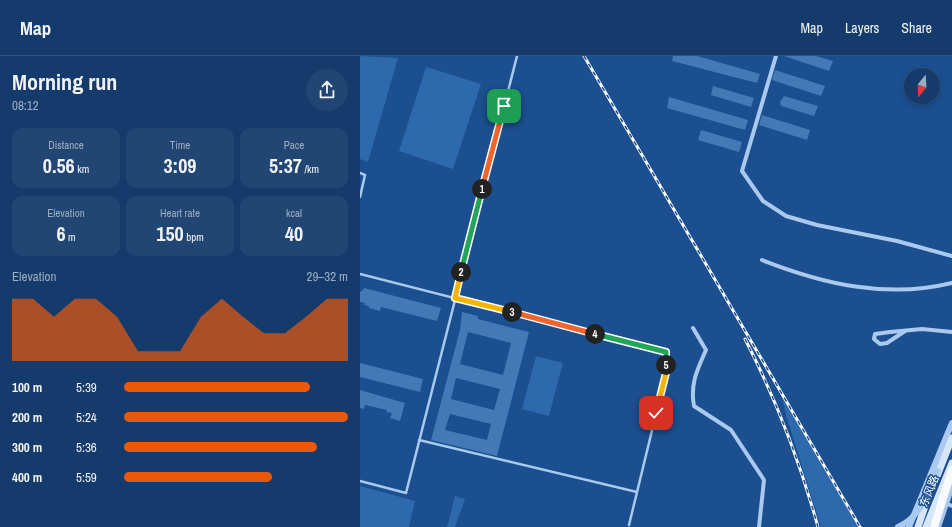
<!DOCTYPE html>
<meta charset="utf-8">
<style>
:root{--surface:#143b6b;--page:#214673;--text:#f1f3f6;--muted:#9dadc1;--line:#33557e;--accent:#ea580c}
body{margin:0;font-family:"Archivo Narrow","Noto Sans SC",sans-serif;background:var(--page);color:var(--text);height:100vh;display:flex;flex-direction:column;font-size:15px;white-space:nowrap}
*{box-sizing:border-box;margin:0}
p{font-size:13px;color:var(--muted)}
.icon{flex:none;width:22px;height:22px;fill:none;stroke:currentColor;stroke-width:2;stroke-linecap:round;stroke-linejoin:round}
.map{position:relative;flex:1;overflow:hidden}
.sheet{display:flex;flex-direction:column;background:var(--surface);width:360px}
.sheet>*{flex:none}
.needle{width:26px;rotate:198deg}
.fabs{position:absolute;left:544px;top:12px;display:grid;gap:8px}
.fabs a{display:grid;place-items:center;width:36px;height:36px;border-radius:50%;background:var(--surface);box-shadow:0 2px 6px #0003,0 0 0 1px var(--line);font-size:20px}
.pin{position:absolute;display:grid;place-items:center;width:34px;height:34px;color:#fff;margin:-17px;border-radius:8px;box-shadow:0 2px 6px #0006}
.km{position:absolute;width:20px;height:20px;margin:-10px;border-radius:50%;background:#222;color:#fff;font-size:11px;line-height:20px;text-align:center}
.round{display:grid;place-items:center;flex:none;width:42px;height:42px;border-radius:21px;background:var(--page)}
.summary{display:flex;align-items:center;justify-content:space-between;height:68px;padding:0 12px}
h1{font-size:22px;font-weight:800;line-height:30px}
.metrics{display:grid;grid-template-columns:repeat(3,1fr);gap:6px;height:68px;padding:4px 12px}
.metrics div{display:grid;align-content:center;border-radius:10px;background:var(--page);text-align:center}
.metrics b{font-size:20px;font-weight:800}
.metrics small{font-size:11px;font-weight:400}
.metrics p{font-size:11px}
.chart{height:112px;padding:8px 12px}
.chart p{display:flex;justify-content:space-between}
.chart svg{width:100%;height:72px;margin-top:4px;fill:var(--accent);opacity:.7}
ul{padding:0 12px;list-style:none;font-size:13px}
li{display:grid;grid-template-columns:64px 48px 1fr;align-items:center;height:30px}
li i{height:10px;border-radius:5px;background:var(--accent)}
header{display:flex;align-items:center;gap:24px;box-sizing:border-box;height:56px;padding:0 20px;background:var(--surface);border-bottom:1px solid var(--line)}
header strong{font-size:19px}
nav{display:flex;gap:22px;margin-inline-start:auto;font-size:14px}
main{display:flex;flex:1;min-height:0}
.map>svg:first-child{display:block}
</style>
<header>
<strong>Map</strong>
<nav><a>Map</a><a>Layers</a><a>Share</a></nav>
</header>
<main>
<section class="sheet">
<div class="summary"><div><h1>Morning run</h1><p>08:12</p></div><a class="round"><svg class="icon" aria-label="share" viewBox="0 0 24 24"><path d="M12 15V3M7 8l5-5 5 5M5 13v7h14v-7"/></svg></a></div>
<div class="metrics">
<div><p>Distance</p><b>0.56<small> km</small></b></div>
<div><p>Time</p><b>3:09</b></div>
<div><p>Pace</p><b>5:37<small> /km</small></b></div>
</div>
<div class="metrics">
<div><p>Elevation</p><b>6<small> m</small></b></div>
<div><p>Heart rate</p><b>150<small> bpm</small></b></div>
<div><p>kcal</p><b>40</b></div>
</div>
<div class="chart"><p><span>Elevation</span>29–32 m</p>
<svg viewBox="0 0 160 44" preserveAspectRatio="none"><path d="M0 44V6L10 6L20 17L30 6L40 6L50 17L60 38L70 38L80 38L90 17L100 6L110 17L120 27L130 27L140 17L150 6L160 6V44z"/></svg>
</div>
<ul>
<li><b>100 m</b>5:39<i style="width:83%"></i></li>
<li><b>200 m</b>5:24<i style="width:100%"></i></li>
<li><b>300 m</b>5:36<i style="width:86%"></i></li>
<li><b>400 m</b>5:59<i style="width:66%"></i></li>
</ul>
</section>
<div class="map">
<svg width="592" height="471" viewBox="0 0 592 471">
<rect width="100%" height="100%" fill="#1b4f8f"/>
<path fill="#2e69ad" d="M0 0 38 2 8 106 0 103Z
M66 11 121 28 93 113 39 95Z
M176 300 203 307 189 360 162 353Z
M421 338 498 471H461L426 359Z
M0 430 55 445 49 471H0Z
M95 440 105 443 95 471H87Z"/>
<path fill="#4478b7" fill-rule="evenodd" d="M313 0H337L400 18 397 27 312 5Z
M424 0H456L473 5 469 15Z
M415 14 465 30 461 40 412 24Z
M353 30 394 42 391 51 351 39Z
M424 40 458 50 454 60 421 50 420 46Z
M309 41 388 64 385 74 307 52Z
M402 59 450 74 447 84 399 69Z
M341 74 382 86 379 96 338 84Z
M4 232 81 252 77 265 21 251 20 255 9 252V250L4 249 5 247 0 246V236L2 235Z
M102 256 118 260V263L169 276 137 400 71 384 100 274ZM108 276 151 287 143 319 100 308ZM96 322 140 333 134 354 91 343ZM90 358 131 368 127 384 85 374Z
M0 307 63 323 60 336 0 321Z
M0 334 45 347 40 365 30 362 32 357 26 356 27 354 5 349 4 353 0 352Z"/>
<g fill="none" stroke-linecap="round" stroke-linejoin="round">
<path stroke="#a9c9ee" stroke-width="2.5" d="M0 117 5 119 0 141
M0 218 306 296V317L269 469
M59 384 277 436
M0 425 46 437 157 0"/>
<path stroke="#a9c9ee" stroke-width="4" d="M416 0 382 115 403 145 426 160 457 169 537 185 592 200
M402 204C463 228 527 243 592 227
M333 272 346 294C337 314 330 328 334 350L371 374 404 424 399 471
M530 276 515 278 514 283 520 288 527 287 545 275
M587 448 592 450"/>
<path stroke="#a9c9ee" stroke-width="6" d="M549 471 592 367
M578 471 592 430"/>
<path stroke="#d6e6fa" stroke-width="7" d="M577 420 592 382
M558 471 568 441
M566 471 592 407"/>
<path stroke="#f8faff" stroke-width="8" d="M574 471 592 414"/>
<g stroke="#fff" stroke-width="3">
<path id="rail" d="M224 0 500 471
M385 283C416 343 440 406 458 471"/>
</g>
<use href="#rail" stroke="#1b4f8f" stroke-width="1.5" stroke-dasharray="4.5" stroke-linecap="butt"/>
<path stroke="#a9c9ee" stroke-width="4" d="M530 276 562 273 592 276"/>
<path stroke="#a9c9ee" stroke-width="6" d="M538 471C561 461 568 437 578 415"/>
</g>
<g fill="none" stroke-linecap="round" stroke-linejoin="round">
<g stroke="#fff" stroke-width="8">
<path id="split-1" d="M122 133 144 50"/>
</g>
<g stroke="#fff" stroke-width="8">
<path id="split-2" d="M101 216 122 133"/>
</g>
<g stroke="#fff" stroke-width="8">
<path id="split-3" d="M101 216 95 242 152 256"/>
</g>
<g stroke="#fff" stroke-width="8">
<path id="split-4" d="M152 256 235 278"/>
</g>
<g stroke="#fff" stroke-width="8">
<path id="split-5" d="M235 278 306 296V309"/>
</g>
<g stroke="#fff" stroke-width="8">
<path id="split-6" d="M296 357 306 317V309"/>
</g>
<use href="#split-1" stroke="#f0652b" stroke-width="5"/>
<use href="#split-2" stroke="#22a559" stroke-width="5"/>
<use href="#split-3" stroke="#f5b400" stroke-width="5"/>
<use href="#split-4" stroke="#f0652b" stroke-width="5"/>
<use href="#split-5" stroke="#22a559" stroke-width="5"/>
<use href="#split-6" stroke="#f5b400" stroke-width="5"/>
</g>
<g text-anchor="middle" stroke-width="3" stroke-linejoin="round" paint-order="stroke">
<g font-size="11" fill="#fff" stroke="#1b4f8f">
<text transform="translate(569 435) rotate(-68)" y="4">东风路</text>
</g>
</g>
</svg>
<div class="fabs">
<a><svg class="needle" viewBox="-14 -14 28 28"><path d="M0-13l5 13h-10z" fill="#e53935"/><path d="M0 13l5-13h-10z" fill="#9dadc1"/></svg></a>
</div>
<div class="pin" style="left:144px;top:50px;background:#1e9e55"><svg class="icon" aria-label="arrive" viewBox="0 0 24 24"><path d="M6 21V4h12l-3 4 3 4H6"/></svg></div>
<div class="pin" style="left:296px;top:357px;background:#d93025"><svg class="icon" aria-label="check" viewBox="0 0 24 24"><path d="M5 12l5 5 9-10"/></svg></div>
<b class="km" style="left:122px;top:133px">1</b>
<b class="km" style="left:101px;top:216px">2</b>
<b class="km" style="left:152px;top:256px">3</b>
<b class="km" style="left:235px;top:278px">4</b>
<b class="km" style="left:306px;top:309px">5</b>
</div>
</main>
